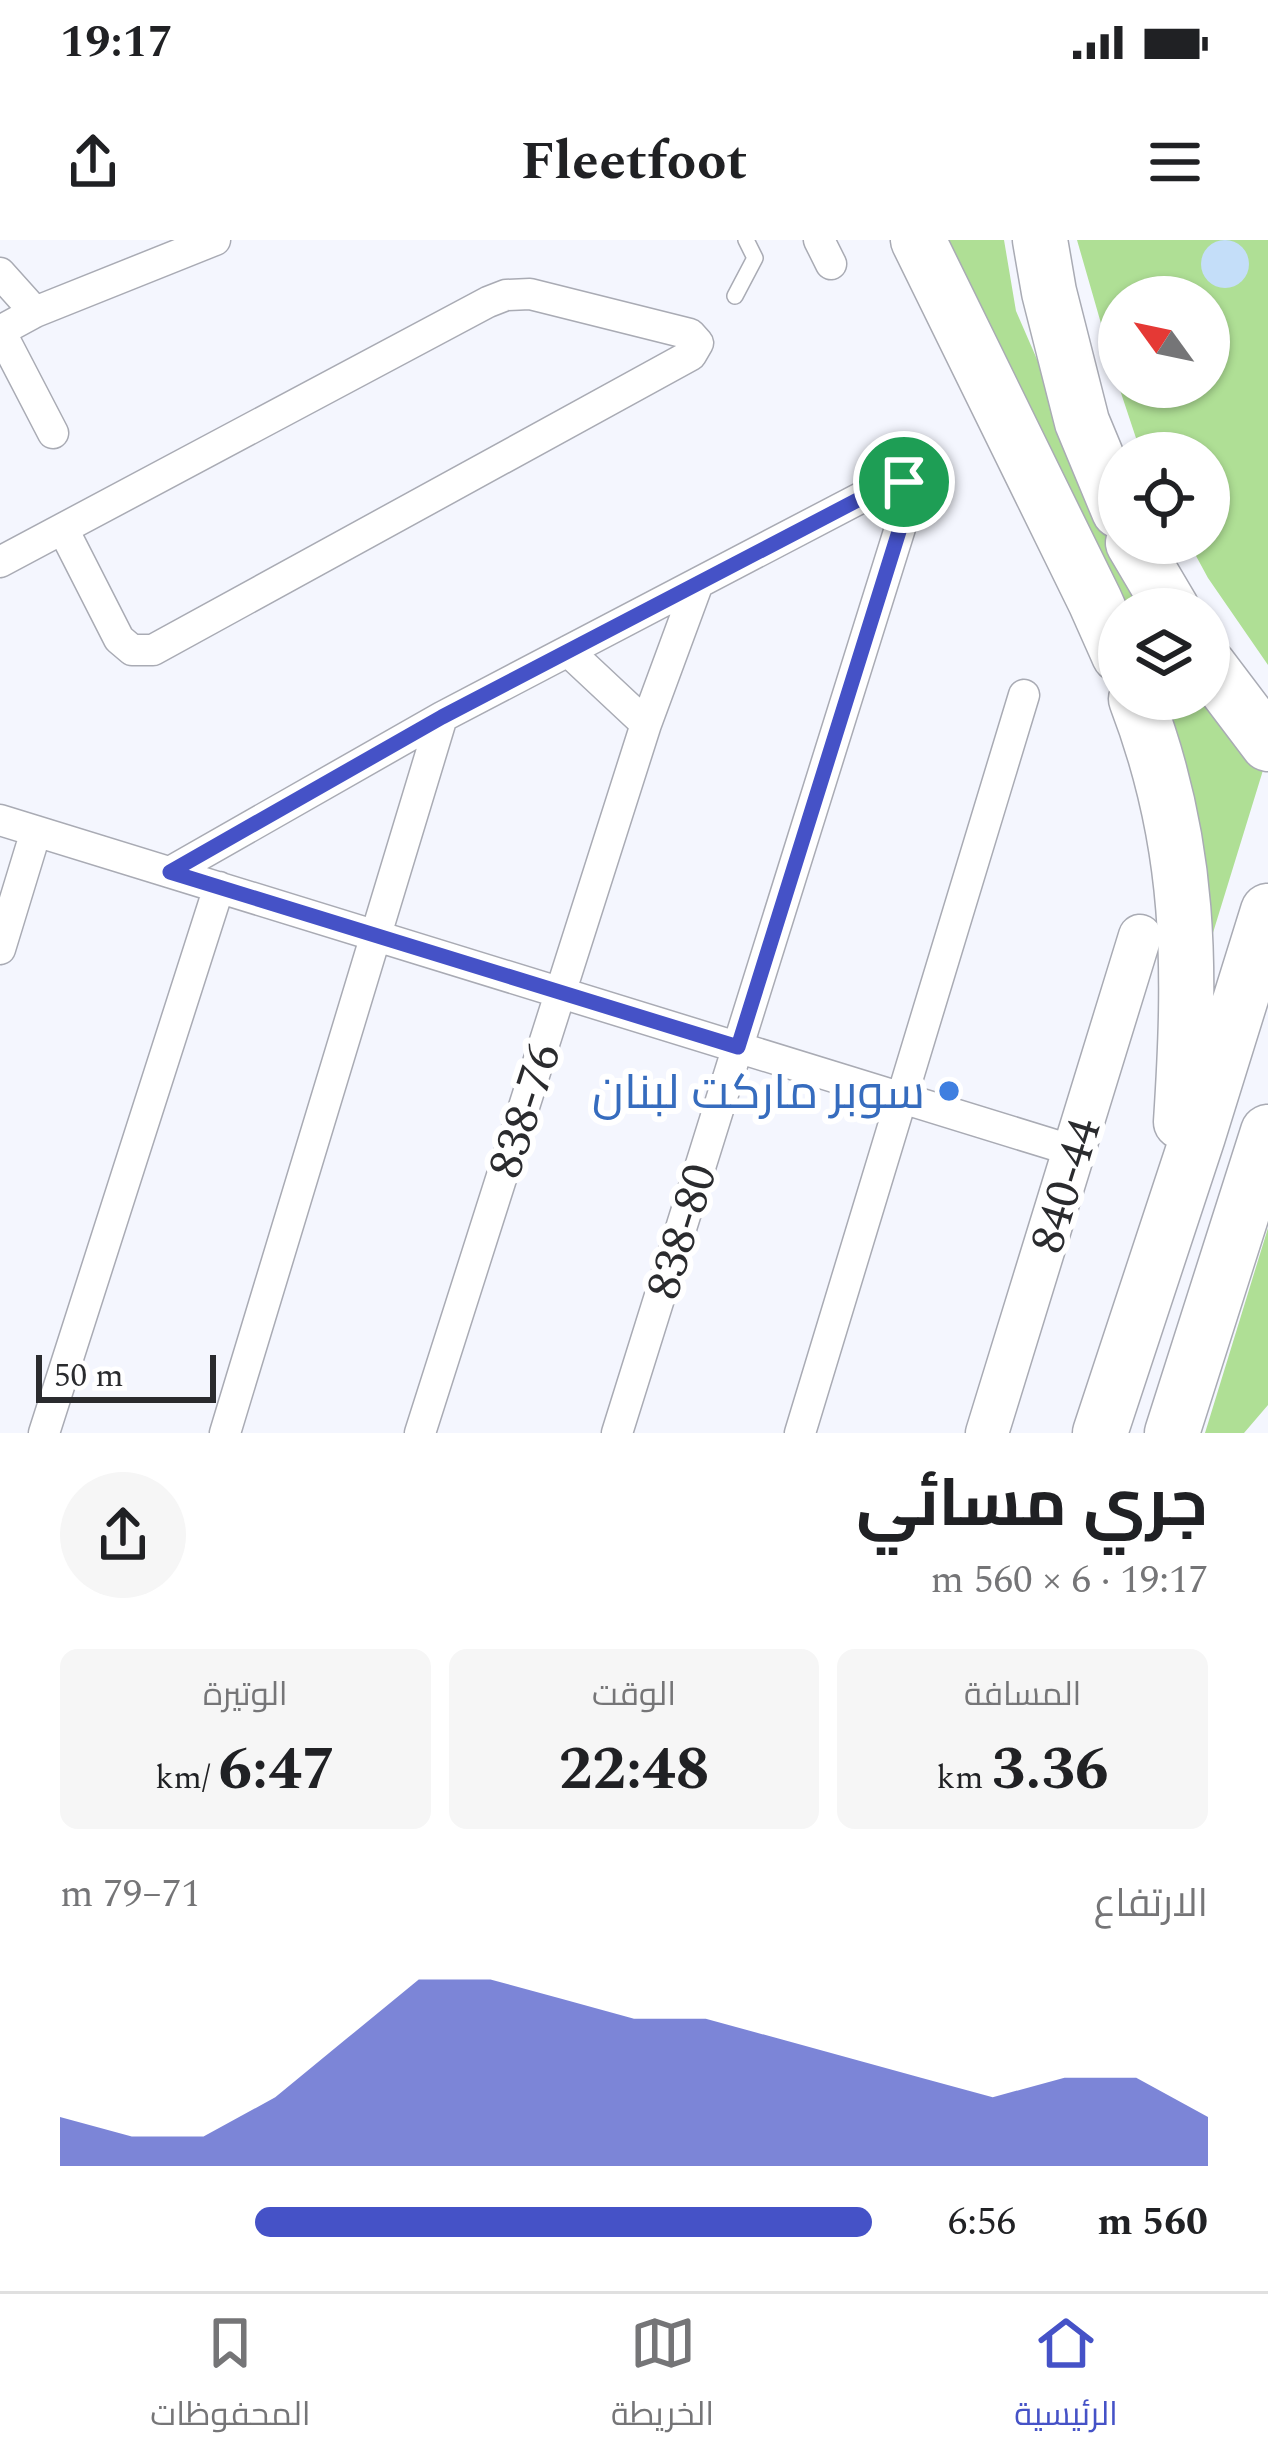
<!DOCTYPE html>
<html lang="ar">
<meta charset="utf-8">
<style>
:root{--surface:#fff;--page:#f6f6f6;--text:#202124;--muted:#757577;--line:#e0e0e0;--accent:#4552c7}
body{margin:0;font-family:Spectral,Cairo,serif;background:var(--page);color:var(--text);direction:rtl;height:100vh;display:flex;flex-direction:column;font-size:45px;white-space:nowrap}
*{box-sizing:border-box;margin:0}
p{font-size:39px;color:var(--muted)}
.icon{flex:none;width:66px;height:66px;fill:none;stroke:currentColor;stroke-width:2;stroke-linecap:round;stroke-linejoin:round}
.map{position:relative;height:1193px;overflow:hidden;direction:ltr}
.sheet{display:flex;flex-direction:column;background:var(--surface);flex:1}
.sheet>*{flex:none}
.needle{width:78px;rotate:303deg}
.tools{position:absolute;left:1098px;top:36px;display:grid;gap:24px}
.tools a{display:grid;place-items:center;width:132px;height:132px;border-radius:50%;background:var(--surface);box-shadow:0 3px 9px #0004;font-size:60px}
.scale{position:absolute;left:36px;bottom:30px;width:180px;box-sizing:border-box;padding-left:12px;border:6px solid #2a2b2e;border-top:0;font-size:33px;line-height:42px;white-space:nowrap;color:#2a2b2e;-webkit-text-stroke:9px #fff;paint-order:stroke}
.pin{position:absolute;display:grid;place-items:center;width:102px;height:102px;color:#fff;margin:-51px;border:6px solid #fff;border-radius:50%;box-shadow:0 3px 12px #0007}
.round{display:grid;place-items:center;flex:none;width:126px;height:126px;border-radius:63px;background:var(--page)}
.headline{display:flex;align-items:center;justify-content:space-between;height:204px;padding:0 60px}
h1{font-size:66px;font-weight:700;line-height:90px}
.metrics{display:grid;grid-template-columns:repeat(3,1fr);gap:18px;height:204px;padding:12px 60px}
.metrics div{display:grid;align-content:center;border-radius:18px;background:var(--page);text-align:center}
.metrics b{font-size:60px;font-weight:700}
.metrics small{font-size:33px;font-weight:400}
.metrics p{font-size:33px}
.chart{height:336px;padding:24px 60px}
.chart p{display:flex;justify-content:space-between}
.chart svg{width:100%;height:216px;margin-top:12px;fill:var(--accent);opacity:.7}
ul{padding:0 60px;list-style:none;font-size:39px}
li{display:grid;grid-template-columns:192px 144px 1fr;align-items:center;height:90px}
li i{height:30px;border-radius:15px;background:var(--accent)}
.status{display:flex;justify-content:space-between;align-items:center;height:84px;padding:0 60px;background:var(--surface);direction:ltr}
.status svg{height:33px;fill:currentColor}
header{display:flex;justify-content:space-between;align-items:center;height:156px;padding:0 60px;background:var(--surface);font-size:54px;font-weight:700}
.menu{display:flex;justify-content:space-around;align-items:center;height:168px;border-top:3px solid var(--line);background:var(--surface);font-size:33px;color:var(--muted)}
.menu a{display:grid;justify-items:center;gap:6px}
.menu .selected{color:var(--accent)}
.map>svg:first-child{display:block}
</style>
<div class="status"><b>19:17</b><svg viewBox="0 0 49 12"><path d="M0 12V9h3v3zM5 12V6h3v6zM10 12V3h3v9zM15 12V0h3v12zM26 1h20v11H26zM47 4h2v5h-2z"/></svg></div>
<header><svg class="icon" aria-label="menu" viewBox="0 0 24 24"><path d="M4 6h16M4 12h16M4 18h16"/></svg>Fleetfoot<svg class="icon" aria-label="share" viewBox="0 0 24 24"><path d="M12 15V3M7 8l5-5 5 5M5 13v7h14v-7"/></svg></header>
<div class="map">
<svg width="1268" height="1193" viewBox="0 0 1268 1193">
<rect width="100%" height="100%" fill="#f4f6fe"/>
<path fill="#afdf95" d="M941 0H1004L1016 71 1089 239 1164 369H1119Z
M1077 0H1268V425L1208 338 1189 303H1209V213H1141L1119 147H1209V57H1119V146Z
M1156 459H1209L1268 514 1200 735Z
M1268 988V1165L1244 1193H1205Z"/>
<path fill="#c4def9" d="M1201 24a24 24 0 1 1 48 0a24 24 0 1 1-48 0Z"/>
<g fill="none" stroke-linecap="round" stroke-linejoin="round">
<g stroke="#a9abb4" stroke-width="18">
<path id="lane" d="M735 56 755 18 746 0"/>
</g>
<g stroke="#a9abb4" stroke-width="33">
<path id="street" d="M819 0 831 24
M0 33 35 72
M0 91 35 72 215 0
M0 91 53 193
M0 322 488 62 506 55 530 54 690 94 698 103 691 115 153 410H132L119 399 63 289
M568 411 646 484
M0 580 1074 911
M170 632 442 477 889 243 904 242 911 253 617 1193
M0 709 36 591
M44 1193 219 647
M225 1193 442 477
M420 1193 646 484 698 343
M800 1193 1024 455"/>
</g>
<g stroke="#a9abb4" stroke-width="45">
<path id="secondary" d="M987 1193 1140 696"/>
</g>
<g stroke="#a9abb4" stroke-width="57">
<path id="highway" d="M918 0 1095 361 1119 415
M1040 0 1049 52 1082 182 1119 271
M1133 303 1172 369
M1209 426 1268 504
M1136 459C1192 605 1191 729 1181 882
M1100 1193 1198 896 1268 671
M1172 1193 1268 892"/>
</g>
<use href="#lane" stroke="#fff" stroke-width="15"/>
<use href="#street" stroke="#fff" stroke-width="30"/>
<use href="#secondary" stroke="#fff" stroke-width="42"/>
<use href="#highway" stroke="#fff" stroke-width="54"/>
</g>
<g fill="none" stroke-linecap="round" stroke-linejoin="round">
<g stroke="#fff" stroke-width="24">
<path id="route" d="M896 240 904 242 911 253 738 807 170 632 442 477Z"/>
</g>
<use href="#route" stroke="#4552c7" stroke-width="15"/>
</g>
<circle fill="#3f7fe0" stroke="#fff" stroke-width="4.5" cx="949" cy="851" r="12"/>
<g text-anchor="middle" stroke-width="12" stroke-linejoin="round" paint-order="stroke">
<g font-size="48" fill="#366cbe" stroke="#fff" text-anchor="end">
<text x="925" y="868">سوبر ماركت لبنان</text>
</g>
<g font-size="48" fill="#2a2b2e" stroke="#fff">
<text transform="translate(523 870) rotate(-72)" y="17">838-76</text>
<text transform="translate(1064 945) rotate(-73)" y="17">840-44</text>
<text transform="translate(680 991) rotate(-73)" y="17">838-80</text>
</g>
</g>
</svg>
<div class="tools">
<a><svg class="needle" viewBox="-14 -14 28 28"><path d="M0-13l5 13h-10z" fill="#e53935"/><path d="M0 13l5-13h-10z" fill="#757577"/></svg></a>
<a><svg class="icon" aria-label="locate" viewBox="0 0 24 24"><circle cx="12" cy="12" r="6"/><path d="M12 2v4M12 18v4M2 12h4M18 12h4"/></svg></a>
<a><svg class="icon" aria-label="layers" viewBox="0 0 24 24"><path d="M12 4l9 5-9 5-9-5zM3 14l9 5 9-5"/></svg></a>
</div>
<div class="scale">50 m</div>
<div class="pin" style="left:904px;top:242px;background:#1e9e55"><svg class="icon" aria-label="arrive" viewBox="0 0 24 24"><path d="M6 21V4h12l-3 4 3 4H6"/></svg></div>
</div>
<section class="sheet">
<div class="headline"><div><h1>جري مسائي</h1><p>19:17 · 6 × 560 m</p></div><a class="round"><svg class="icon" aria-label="share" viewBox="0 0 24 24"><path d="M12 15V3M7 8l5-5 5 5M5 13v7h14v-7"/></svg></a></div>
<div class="metrics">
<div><p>المسافة</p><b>3.36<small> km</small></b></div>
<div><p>الوقت</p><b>22:48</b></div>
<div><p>الوتيرة</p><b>6:47<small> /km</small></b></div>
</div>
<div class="chart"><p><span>الارتفاع</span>71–79 m</p>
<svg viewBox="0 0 160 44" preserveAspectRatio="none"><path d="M0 44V34L10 38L20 38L30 30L40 18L50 6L60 6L70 10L80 14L90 14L100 18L110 22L120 26L130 30L140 26L150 26L160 34V44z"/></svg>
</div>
<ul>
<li><b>560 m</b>6:56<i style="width:76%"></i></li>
</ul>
</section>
<nav class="menu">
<a class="selected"><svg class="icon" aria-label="home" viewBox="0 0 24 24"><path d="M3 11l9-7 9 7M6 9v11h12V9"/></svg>الرئيسية</a>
<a><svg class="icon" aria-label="map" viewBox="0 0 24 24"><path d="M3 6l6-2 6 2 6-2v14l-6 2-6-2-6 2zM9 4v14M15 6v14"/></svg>الخريطة</a>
<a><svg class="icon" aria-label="saved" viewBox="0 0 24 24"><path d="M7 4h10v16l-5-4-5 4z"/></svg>المحفوظات</a>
</nav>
